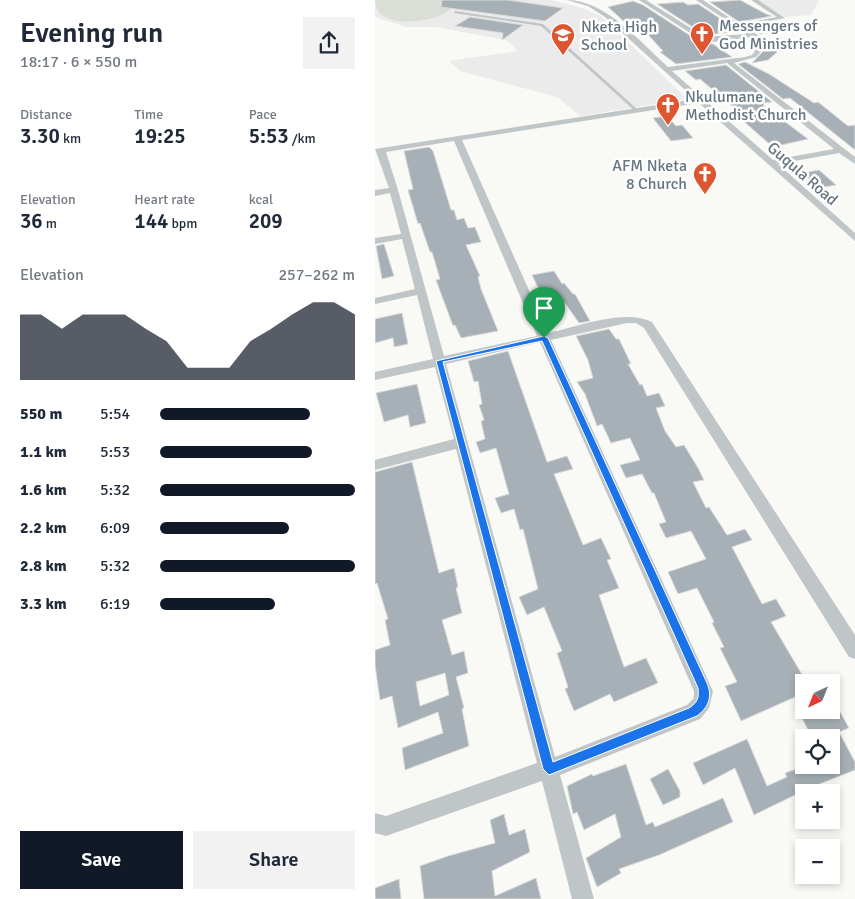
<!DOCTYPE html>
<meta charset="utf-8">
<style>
:root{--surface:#fff;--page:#f2f2f3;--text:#1f2937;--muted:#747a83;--accent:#111827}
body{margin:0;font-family:Signika,sans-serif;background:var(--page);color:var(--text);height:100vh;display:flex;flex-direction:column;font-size:19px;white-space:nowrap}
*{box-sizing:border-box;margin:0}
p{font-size:16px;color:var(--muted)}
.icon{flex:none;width:28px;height:28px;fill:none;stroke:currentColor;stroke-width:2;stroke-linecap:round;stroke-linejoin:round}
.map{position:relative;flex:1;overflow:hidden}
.details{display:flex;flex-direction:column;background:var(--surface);width:375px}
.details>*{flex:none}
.needle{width:32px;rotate:223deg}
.fabs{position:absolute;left:420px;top:674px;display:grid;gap:10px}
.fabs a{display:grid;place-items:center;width:45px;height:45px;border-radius:0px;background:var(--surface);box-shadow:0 2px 8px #0003;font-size:25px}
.pin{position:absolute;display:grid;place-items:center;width:42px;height:42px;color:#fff;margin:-51px -21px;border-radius:50% 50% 50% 0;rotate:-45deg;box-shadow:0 0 5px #0007}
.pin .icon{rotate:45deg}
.round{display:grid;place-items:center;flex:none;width:52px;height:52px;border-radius:0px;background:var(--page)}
.overview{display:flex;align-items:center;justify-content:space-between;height:85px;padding:0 20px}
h1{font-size:28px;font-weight:600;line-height:38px}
.metrics{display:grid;grid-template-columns:repeat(3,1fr);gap:8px;height:85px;padding:5px 20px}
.metrics div{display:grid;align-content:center}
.metrics b{font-size:21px;font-weight:600}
.metrics small{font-size:14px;font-weight:400}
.metrics p{font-size:14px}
.chart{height:140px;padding:10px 20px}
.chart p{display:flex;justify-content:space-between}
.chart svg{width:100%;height:90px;margin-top:5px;fill:var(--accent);opacity:.7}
.action{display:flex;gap:10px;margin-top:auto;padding:10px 20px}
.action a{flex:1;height:58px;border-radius:0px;background:var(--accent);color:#fff;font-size:20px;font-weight:600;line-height:58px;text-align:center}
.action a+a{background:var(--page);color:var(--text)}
ul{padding:0 20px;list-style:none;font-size:16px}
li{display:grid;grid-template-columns:80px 60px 1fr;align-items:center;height:38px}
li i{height:12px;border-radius:6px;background:var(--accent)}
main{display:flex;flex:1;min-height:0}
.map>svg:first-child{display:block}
</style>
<main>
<section class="details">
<div class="overview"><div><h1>Evening run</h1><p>18:17 · 6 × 550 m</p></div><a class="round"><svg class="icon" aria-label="share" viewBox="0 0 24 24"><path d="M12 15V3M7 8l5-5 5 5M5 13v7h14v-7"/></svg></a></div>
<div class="metrics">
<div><p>Distance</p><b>3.30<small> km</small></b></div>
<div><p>Time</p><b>19:25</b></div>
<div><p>Pace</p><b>5:53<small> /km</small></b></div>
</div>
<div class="metrics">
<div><p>Elevation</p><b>36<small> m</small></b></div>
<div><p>Heart rate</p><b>144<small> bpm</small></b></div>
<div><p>kcal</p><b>209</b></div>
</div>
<div class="chart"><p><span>Elevation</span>257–262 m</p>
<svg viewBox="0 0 160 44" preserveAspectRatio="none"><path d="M0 44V12L10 12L20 19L30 12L40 12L50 12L60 19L70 25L80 38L90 38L100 38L110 25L120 19L130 12L140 6L150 6L160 12V44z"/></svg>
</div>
<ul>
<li><b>550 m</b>5:54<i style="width:77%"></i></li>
<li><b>1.1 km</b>5:53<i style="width:78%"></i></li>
<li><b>1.6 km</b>5:32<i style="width:100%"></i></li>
<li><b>2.2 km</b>6:09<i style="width:66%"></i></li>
<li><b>2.8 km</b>5:32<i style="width:100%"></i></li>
<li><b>3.3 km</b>6:19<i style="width:59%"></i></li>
</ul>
<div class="action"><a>Save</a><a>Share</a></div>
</section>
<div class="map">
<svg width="480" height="899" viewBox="0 0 480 899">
<rect width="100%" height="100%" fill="#f9f9f6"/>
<path fill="#eaebea" d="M0 0H176L204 7 226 16 312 99 205 116 182 97 85 71 74 61 143 51 131 40 61 27H31L0 17Z
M381 0H444L436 15 410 17Z"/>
<path fill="#d9ded6" d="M0 0H66L75 10C58 23 0 31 0 0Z"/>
<path fill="#a7b0b6" stroke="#dbdbd9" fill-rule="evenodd" d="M67 0H133L188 8 170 21 66 7Z
M365 0 391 14 397 16 364 22 335 2Z
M258 1 268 5 325 42 338 44 357 57 301 64 285 52 288 51 266 27 257 28 253 25 233 7Z
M308 2 313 5 323 4 364 31 330 35 282 4Z
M95 17 148 25 127 40 128 33 80 26Z
M405 21 411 25 390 29 396 32 385 34 373 27Z
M392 42 410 45 393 60 377 63 392 47Z
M370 62 394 74 439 103 443 102 473 126 480 125V150L415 98 408 99 363 64Z
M351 65 397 102 388 103 389 106 433 139 398 147 358 112 363 111 325 79 321 80 310 71Z
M292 116 301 126 307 125 318 138 296 141 278 118Z
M54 147 58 151 76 210H79L82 220 89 218 93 228 100 227 106 242 91 245 105 276 103 277 106 289 123 331 86 338 80 325 78 326 61 280 65 279 57 252H55L45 223 43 224 33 190 38 189 29 151Z
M444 170 461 185 444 188 428 173Z
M9 244 19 276 7 279 1 246Z
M179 271 187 284 189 283 198 294H200L215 321 204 323 190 303 172 307 157 275Z
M27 313 33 344 19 347 18 338 0 343V319Z
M234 329 241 339H244L256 364H253L265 385 267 384 272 396 284 393 290 406 281 408 290 431 301 447 309 445 323 468 329 480 318 482 331 508 334 507 352 535 370 529 377 540 357 547 387 604 401 599 411 616 396 622 429 678V693L366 721 350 686 362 682 345 648 349 647 337 623 339 622 322 588 303 594 293 572 331 559 316 531 291 538 284 524 291 522 279 493H277L267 474 251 478 245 465 265 460 255 438 236 443 227 424 222 426 210 394 202 382 218 378 213 360 201 336Z
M133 351 172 462 192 456 198 469 179 474 208 545 226 538 236 559 232 560 244 588 224 595 249 667 271 658 283 683 239 702 235 694 199 711 190 689 193 687 182 653 187 651 169 607 152 615 144 597 163 589 148 529 145 530 139 509 126 513 120 498 134 494 121 448 105 453 101 442 110 439 106 421 109 420 104 405 107 404 103 381 99 382 93 361Z
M42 384 51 423 35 427 33 415 9 422 1 393Z
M37 462 64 573 79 568 83 587 81 588 87 613 67 620 77 655 89 651 93 673 81 677 89 708 87 709 94 746 30 770 27 748 68 733 63 712 23 728 17 696 5 700 0 665V650L15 645 10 620 13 619 2 583 0 584V472ZM70 673 74 695 45 706 41 682Z
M446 710H464L474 728 464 732 480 762V770L442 785 443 788 420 795 379 815 360 768 328 785 318 763 372 739 392 786 412 777 410 773 433 765H456V738H437L427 718Z
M251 764 271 825 278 822 280 827 348 798 358 822 284 855 244 869 246 873 222 887 211 858 246 837 240 814 209 830 202 812 198 814 192 786 217 774 218 776Z
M293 769 305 791V797L288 805 275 779Z
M129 814 134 835 150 829 155 852 117 871 120 896 161 878 166 899H49L45 866 73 856 120 843 115 820Z
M24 879 26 899H0V888Z"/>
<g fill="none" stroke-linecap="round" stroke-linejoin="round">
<path fill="#c0c5c8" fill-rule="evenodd" d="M80 11 168 24 263 110 260 111 166 26 79 13Z"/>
<path fill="#c0c5c8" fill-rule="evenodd" d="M192 0C231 0 266 43 293 67L370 57 377 55 385 43 377 37 338 42 326 40 264 0H271L330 37 372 34 321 0H328L364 24 402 17 376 0H383L410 18 368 26C376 32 390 36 391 46L381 57 359 63 480 157V164L464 153 403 164 480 233V241L324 103 87 140 173 333C202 327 250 308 277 322L480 635V659L474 657 269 328 261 323H252L176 340 338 691 334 708 325 719 185 775 219 899H197L167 781 11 836 0 833V813L11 816 162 763 81 449 0 470V460L79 439 60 367 0 380V372L58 359 42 295 0 304V298L40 289 27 239 0 244V238L26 234 15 193 0 196V190L14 188 0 149 320 99 230 17 213 6ZM352 63 459 149 398 160 297 71ZM79 141 162 336 69 356 23 190 11 152ZM165 342 319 691V698L312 705 180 757 71 364Z"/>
</g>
<path fill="#1a73e8" stroke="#fff" fill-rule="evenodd" d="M169 336 173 338 332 683C338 697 333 708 322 716L174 775 168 769 61 361ZM167 341 323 688C324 698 323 702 314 708L178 762 68 362Z"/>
<defs>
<g id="church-pin" transform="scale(1.25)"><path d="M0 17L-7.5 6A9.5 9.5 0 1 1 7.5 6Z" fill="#de5631" stroke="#fff"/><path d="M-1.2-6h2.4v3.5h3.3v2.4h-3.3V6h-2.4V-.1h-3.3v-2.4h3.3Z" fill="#fff"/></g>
<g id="school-pin" transform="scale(1.25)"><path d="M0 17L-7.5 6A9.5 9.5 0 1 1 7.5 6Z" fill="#de5631" stroke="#fff"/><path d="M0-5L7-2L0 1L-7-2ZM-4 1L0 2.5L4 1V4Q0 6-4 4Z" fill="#fff"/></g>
</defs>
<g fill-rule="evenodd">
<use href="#church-pin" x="327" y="34"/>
<use href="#school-pin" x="188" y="35"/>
<use href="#church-pin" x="293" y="105"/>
<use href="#church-pin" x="330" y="174"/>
</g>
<g text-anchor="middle" stroke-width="5" stroke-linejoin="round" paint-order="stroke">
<g font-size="16" fill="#657580" stroke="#fff" text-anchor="start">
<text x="344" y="31">Messengers of<tspan x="344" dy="18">God Ministries</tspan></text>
<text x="206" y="32">Nketa High<tspan x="206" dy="18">School</tspan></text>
<text x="310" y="102">Nkulumane<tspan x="310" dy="18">Methodist Church</tspan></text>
<text x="312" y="171" text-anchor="end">AFM Nketa<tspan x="312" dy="18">8 Church</tspan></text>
</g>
<g font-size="16" fill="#657580" stroke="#fff">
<text transform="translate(428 173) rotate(41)" y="6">Guqula Road</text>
</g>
</g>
</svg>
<div class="fabs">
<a><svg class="needle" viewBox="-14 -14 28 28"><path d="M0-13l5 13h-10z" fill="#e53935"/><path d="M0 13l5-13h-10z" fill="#747a83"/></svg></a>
<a><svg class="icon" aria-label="locate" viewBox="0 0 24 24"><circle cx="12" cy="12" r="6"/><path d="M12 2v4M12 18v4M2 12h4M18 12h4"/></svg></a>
<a>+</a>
<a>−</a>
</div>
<div class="pin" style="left:169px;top:338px;background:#1e9e55"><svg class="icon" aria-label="arrive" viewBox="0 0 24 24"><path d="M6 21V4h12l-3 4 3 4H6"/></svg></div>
</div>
</main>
